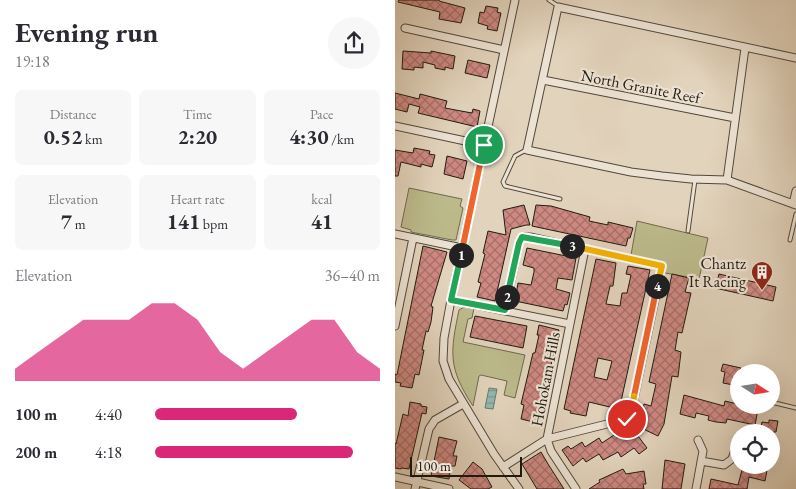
<!DOCTYPE html>
<meta charset="utf-8">
<style>
:root{--surface:#fff;--page:#f7f7f7;--text:#2b2b33;--muted:#7c7c81;--accent:#db2777}
body{margin:0;font-family:"EB Garamond",serif;background:var(--page);color:var(--text);height:100vh;display:flex;flex-direction:column;font-size:19px;white-space:nowrap}
*{box-sizing:border-box;margin:0}
p{font-size:16px;color:var(--muted)}
.icon{flex:none;width:28px;height:28px;fill:none;stroke:currentColor;stroke-width:2;stroke-linecap:round;stroke-linejoin:round}
.map{position:relative;flex:1;overflow:hidden}
.drawer{display:flex;flex-direction:column;background:var(--surface);width:395px}
.drawer>*{flex:none}
.needle{width:32px;rotate:102deg}
.fabs{position:absolute;left:335px;top:364px;display:grid;gap:10px}
.fabs a{display:grid;place-items:center;width:50px;height:50px;border-radius:50%;background:var(--surface);box-shadow:0 5px 20px #0002;font-size:25px}
.scale{position:absolute;left:15px;bottom:12px;width:112px;box-sizing:border-box;padding-left:5px;border:2px solid #211a10;border-top:0;font-size:14px;line-height:18px;white-space:nowrap;color:#211a10;-webkit-text-stroke:4px #ece2d3;paint-order:stroke}
.pin{position:absolute;display:grid;place-items:center;width:42px;height:42px;color:#fff;margin:-21px;border:2px solid #fff;border-radius:50%;box-shadow:0 1px 5px #0007}
.km{position:absolute;width:25px;height:25px;margin:-12px;border-radius:50%;background:#222;color:#fff;font-size:14px;line-height:25px;text-align:center}
.round{display:grid;place-items:center;flex:none;width:52px;height:52px;border-radius:26px;background:var(--page)}
.head{display:flex;align-items:center;justify-content:space-between;height:85px;padding:0 15px}
h1{font-size:28px;font-weight:700;line-height:38px}
.stats{display:grid;grid-template-columns:repeat(3,1fr);gap:8px;height:85px;padding:5px 15px}
.stats div{display:grid;align-content:center;border-radius:8px;background:var(--page);text-align:center}
.stats b{font-size:21px;font-weight:700}
.stats small{font-size:14px;font-weight:400}
.stats p{font-size:14px}
.chart{height:140px;padding:10px 15px}
.chart p{display:flex;justify-content:space-between}
.chart svg{width:100%;height:90px;margin-top:5px;fill:var(--accent);opacity:.7}
ul{padding:0 15px;list-style:none;font-size:16px}
li{display:grid;grid-template-columns:80px 60px 1fr;align-items:center;height:38px}
li i{height:12px;border-radius:6px;background:var(--accent)}
main{display:flex;flex:1;min-height:0}
.map>svg:first-child{display:block}
</style>
<main>
<section class="drawer">
<div class="head"><div><h1>Evening run</h1><p>19:18</p></div><a class="round"><svg class="icon" aria-label="share" viewBox="0 0 24 24"><path d="M12 15V3M7 8l5-5 5 5M5 13v7h14v-7"/></svg></a></div>
<div class="stats">
<div><p>Distance</p><b>0.52<small> km</small></b></div>
<div><p>Time</p><b>2:20</b></div>
<div><p>Pace</p><b>4:30<small> /km</small></b></div>
</div>
<div class="stats">
<div><p>Elevation</p><b>7<small> m</small></b></div>
<div><p>Heart rate</p><b>141<small> bpm</small></b></div>
<div><p>kcal</p><b>41</b></div>
</div>
<div class="chart"><p><span>Elevation</span>36–40 m</p>
<svg viewBox="0 0 160 44" preserveAspectRatio="none"><path d="M0 44V38L10 30L20 22L30 14L40 14L50 14L60 6L70 6L80 14L90 30L100 38L110 30L120 22L130 14L140 14L150 30L160 38V44z"/></svg>
</div>
<ul>
<li><b>100 m</b>4:40<i style="width:63%"></i></li>
<li><b>200 m</b>4:18<i style="width:88%"></i></li>
</ul>
</section>
<div class="map">
<svg width="401" height="489" viewBox="0 0 401 489">
<defs>
<pattern id="water-rules" width="6" height="5" patternUnits="userSpaceOnUse" patternTransform="scale(1.25)"><rect width="6" height="5" fill="#95b8af"/><path d="M0 2.5h6" fill="none" stroke="#79958d"/></pattern>
<pattern id="building-cross-hatch" width="8" height="8" patternUnits="userSpaceOnUse" patternTransform="scale(1.25)"><rect width="8" height="8" fill="#ce8982"/><path d="M0 0l8 8M0 8l8-8" fill="none" stroke="#a76f69"/></pattern>
</defs>
<rect width="100%" height="100%" fill="#e2d3bc"/>
<filter id="stains"><feTurbulence type="fractalNoise" baseFrequency=".004" numOctaves="4"/><feColorMatrix values="0 0 0 0 .2 0 0 0 0 .09 0 0 0 0 .02 0 0 0 .5 -.17"/></filter>
<radialGradient id="worn" r=".72"><stop offset=".6" stop-color="#630" stop-opacity="0"/><stop offset="1" stop-color="#630" stop-opacity=".3"/></radialGradient>
<path fill="#bcba8b" stroke="#6e6a4e" d="M14 188 67 199 65 206 68 208 61 240H57L16 232V230L6 227Z
M242 221 313 238 304 279 270 273 264 262 236 255Z
M69 307 79 308 77 318 73 319 68 342 130 355 120 398 109 395 112 381 86 375 84 376 78 406C53 368 55 353 64 310Z"/>
<path fill="url(#water-rules)" stroke="#67796f" d="M94 388 102 389 98 409 90 408Z"/>
<path fill="url(#building-cross-hatch)" stroke="#211a10" fill-rule="evenodd" d="M4 0H44V1L70 8 66 23 44 19 45 12 3 2Z
M91 6 103 8 102 12 106 13 102 31 92 29 93 26 83 23 85 12 89 13Z
M8 51 36 53V51L60 56 58 69 50 67V70L40 68V65L28 62V68L19 67V70L7 69Z
M73 60 95 65 92 78 70 73Z
M0 93 24 99 25 94 52 101 50 108 66 111 77 113 78 109 85 111 82 127 23 113 25 107 14 104 12 112 0 109Z
M19 148 35 151 34 154 40 155 37 167 26 164V167L6 162 3 176H0V150L18 153Z
M52 156 72 161 68 179 49 174Z
M129 205 135 225H131L116 229 100 301 82 297 86 283 83 282 90 254 88 253 93 231 111 235 108 210Z
M141 205 156 206 195 217 194 221 213 225V222L238 228 235 238H233L231 246 137 226Z
M28 246 52 252 36 306 38 307 36 322 33 332 31 331 27 350H29L24 375 20 374 17 388 5 386 6 383 0 382V374L2 375Z
M132 248 181 258 177 280 163 278 161 289 175 293 172 305 170 304 168 311 120 301 123 283 136 285 139 272V268L128 265Z
M201 259 221 263 218 286H215L211 304 225 306 227 293H232L236 275 231 274 233 266 255 270 225 406 220 405 219 408 194 402 191 416 175 413 176 411 169 409ZM203 358 217 361 212 380 199 377Z
M277 274 294 278 290 292 296 293 287 333 283 332 280 350 286 352 283 377 277 376 269 424 263 436 242 426 247 417 249 404 256 406 261 384 254 382Z
M324 274 381 287 378 301 320 288Z
M80 316 132 326 128 348 75 337Z
M144 325 164 330 143 423 126 419 129 405 126 404 138 353H140L144 335H142Z
M328 364 346 368 344 372V386L328 383 330 372 326 371Z
M289 395 329 406 330 401 363 409 360 425 332 419 331 423 321 422 313 420 314 416 301 413 300 418 285 414Z
M15 402 26 404V406L32 407 31 414 27 413 14 469 6 468V469L0 468V443L1 444 8 414 13 416Z
M374 420 383 421 381 432H365L367 422 374 423Z
M237 428 252 448 244 454 239 448 226 457 223 452 208 460 204 454 191 462 188 458 178 466 167 450 173 446 176 449 187 442 190 447 204 438 207 443 222 433 225 437Z
M44 437 62 441 58 456H62L60 466H56L54 479 36 476Z
M146 452 153 464 169 489H142L127 464Z
M270 460 290 464 286 489H267Z
M78 462 87 469 97 487 93 489H76L64 480Z
M352 465H373L370 481 354 477 352 489H314L316 479 343 485 347 470 351 471Z
M228 469 231 474 249 471 251 484H248L249 489H194L205 482 204 480Z"/>
<g fill="none" stroke-linecap="round" stroke-linejoin="round">
<g stroke="#51483b" stroke-width="5">
<path id="service" d="M154 0 163 6
M131 150 120 156 108 182 110 186 165 199
M293 231 300 180
M395 240 401 214
M376 402 401 408"/>
</g>
<g stroke="#51483b" stroke-width="9">
<path id="minor" d="M120 0 56 300 49 338 48 361 54 379 99 454 124 489
M10 28 109 50
M401 58 163 7 132 150 236 172 267 176 296 179 332 180 401 205
M148 80 340 118
M0 126 89 145
M332 180 350 48
M398 204 401 191
M0 234 67 248
M56 300 175 324
M0 326 18 238
M306 461 329 465 337 459 343 441
M108 467 152 439 232 419 236 413 267 266 135 237H127L124 243 110 310
M0 477 54 489
M20 489 34 429 40 420 68 404
M181 489 156 451 152 439 190 249
M301 489 308 451 303 440"/>
</g>
<use href="#service" stroke="#ece2d3" stroke-width="3"/>
<use href="#minor" stroke="#ece2d3" stroke-width="7"/>
</g>
<g fill="none" stroke-linecap="round" stroke-linejoin="round">
<g stroke="#fff" stroke-width="10">
<path id="split-1" d="M66 255 89 145"/>
</g>
<g stroke="#fff" stroke-width="10">
<path id="split-2" d="M66 255 56 300 110 310 112 297"/>
</g>
<g stroke="#fff" stroke-width="10">
<path id="split-3" d="M112 297 124 243 127 237 177 246"/>
</g>
<g stroke="#fff" stroke-width="10">
<path id="split-4" d="M177 246 267 266 262 286"/>
</g>
<g stroke="#fff" stroke-width="10">
<path id="split-5" d="M239 396 262 286"/>
</g>
<g stroke="#fff" stroke-width="10">
<path id="split-6" d="M232 419 236 413 239 396"/>
</g>
<use href="#split-1" stroke="#f0652b" stroke-width="6"/>
<use href="#split-2" stroke="#22a559" stroke-width="6"/>
<use href="#split-3" stroke="#22a559" stroke-width="6"/>
<use href="#split-4" stroke="#f5b400" stroke-width="6"/>
<use href="#split-5" stroke="#f0652b" stroke-width="6"/>
<use href="#split-6" stroke="#f5b400" stroke-width="6"/>
</g>
<defs>
<g id="building-pin" transform="scale(1.125)"><path d="M0 17L-7.5 6A9.5 9.5 0 1 1 7.5 6Z" fill="#8f2418" stroke="#ece2d3"/><path d="M-4-6H4V6H1V3H-1V6H-4ZM-2.5-4.3h1.7v1.8h-1.7ZM.8-4.3h1.7v1.8H.8ZM-2.5-1h1.7V.8h-1.7ZM.8-1h1.7V.8H.8Z" fill="#fff"/></g>
</defs>
<g fill-rule="evenodd">
<use href="#building-pin" x="367" y="272"/>
</g>
<g text-anchor="middle" stroke-width="4.5" stroke-linejoin="round" paint-order="stroke">
<g font-size="16" fill="#211a10" stroke="#ece2d3">
<text transform="translate(246 86) rotate(11)" y="6">North Granite Reef</text>
<text transform="translate(150 379) rotate(-79)" y="6">Hohokam Hills</text>
</g>
<g font-size="16" fill="#211a10" stroke="#ece2d3" text-anchor="end">
<text x="351" y="269">Chantz<tspan x="351" dy="18">It Racing</tspan></text>
</g>
</g>
<rect width="100%" height="100%" filter="url(#stains)"/>
<rect width="100%" height="100%" fill="url(#worn)"/>
</svg>
<div class="fabs">
<a><svg class="needle" viewBox="-14 -14 28 28"><path d="M0-13l5 13h-10z" fill="#e53935"/><path d="M0 13l5-13h-10z" fill="#7c7c81"/></svg></a>
<a><svg class="icon" aria-label="locate" viewBox="0 0 24 24"><circle cx="12" cy="12" r="6"/><path d="M12 2v4M12 18v4M2 12h4M18 12h4"/></svg></a>
</div>
<div class="scale">100 m</div>
<div class="pin" style="left:89px;top:145px;background:#1e9e55"><svg class="icon" aria-label="arrive" viewBox="0 0 24 24"><path d="M6 21V4h12l-3 4 3 4H6"/></svg></div>
<div class="pin" style="left:232px;top:419px;background:#d93025"><svg class="icon" aria-label="check" viewBox="0 0 24 24"><path d="M5 12l5 5 9-10"/></svg></div>
<b class="km" style="left:66px;top:255px">1</b>
<b class="km" style="left:112px;top:297px">2</b>
<b class="km" style="left:177px;top:246px">3</b>
<b class="km" style="left:262px;top:286px">4</b>
</div>
</main>
